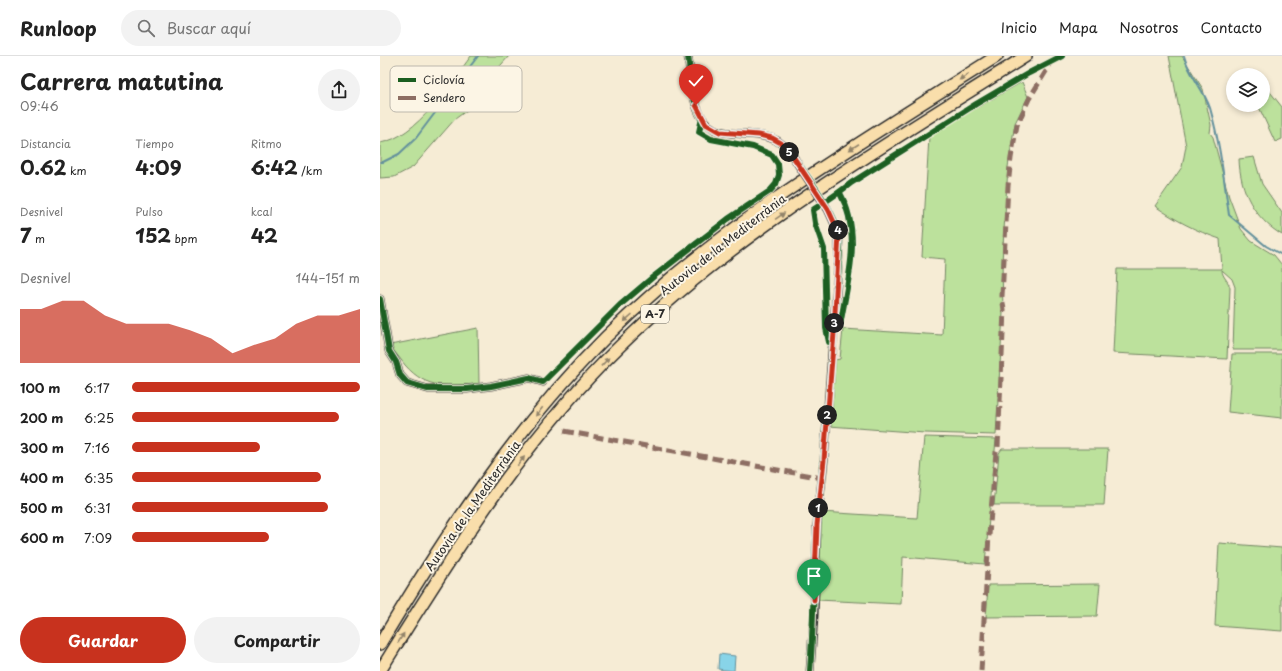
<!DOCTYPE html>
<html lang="es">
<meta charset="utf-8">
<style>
:root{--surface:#fff;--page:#f2f2f2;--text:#222;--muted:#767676;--line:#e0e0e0;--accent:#c8321e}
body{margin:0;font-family:"Playpen Sans",sans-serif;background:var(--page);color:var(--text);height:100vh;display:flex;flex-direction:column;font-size:15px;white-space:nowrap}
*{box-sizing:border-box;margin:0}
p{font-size:13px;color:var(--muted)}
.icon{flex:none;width:22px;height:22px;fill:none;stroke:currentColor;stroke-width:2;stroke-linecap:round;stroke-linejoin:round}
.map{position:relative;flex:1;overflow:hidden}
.side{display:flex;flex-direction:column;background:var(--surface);width:380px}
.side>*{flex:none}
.buttons{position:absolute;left:846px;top:12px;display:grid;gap:8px}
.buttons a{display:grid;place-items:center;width:44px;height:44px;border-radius:50%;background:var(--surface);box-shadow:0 2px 6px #0003;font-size:20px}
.pin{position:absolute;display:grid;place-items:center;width:34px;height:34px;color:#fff;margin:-41px -17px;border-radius:50% 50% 50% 0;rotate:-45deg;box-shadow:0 0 4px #0007}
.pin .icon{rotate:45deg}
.km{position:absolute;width:20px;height:20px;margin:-10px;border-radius:50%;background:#222;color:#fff;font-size:11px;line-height:20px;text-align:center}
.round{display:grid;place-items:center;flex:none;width:42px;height:42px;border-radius:21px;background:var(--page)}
.overview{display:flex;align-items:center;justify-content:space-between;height:68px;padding:0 20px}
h1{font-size:22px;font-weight:700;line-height:30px}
.metrics{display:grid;grid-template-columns:repeat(3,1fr);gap:6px;height:68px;padding:4px 20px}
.metrics div{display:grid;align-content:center}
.metrics b{font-size:20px;font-weight:700}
.metrics small{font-size:11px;font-weight:400}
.metrics p{font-size:11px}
.chart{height:112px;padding:8px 20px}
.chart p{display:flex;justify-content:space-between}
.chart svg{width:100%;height:72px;margin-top:4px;fill:var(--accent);opacity:.7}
.button{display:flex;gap:8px;margin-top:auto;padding:8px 20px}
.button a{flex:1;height:46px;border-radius:24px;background:var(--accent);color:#fff;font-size:16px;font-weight:700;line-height:46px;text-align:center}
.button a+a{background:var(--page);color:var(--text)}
ul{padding:0 20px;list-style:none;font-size:13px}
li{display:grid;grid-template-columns:64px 48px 1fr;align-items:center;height:30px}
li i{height:10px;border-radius:5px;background:var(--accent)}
header{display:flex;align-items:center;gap:24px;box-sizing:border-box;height:56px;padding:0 20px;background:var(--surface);border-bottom:1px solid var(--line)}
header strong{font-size:19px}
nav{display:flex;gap:22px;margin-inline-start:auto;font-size:14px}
.search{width:280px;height:36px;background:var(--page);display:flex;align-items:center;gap:10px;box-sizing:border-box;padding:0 14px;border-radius:22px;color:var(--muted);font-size:15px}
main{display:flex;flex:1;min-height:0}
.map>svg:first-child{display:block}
</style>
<header>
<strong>Runloop</strong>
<div class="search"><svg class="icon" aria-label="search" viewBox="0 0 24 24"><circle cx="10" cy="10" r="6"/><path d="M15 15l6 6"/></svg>Buscar aquí</div>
<nav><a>Inicio</a><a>Mapa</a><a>Nosotros</a><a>Contacto</a></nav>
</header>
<main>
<section class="side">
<div class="overview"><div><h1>Carrera matutina</h1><p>09:46</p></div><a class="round"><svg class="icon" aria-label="share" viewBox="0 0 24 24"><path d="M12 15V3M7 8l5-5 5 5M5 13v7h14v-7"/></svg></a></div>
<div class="metrics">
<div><p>Distancia</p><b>0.62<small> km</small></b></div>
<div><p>Tiempo</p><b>4:09</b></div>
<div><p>Ritmo</p><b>6:42<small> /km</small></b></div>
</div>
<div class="metrics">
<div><p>Desnivel</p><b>7<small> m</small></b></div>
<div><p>Pulso</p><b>152<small> bpm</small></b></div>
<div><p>kcal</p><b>42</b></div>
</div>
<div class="chart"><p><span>Desnivel</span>144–151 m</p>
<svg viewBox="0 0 160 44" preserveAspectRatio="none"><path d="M0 44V11L10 11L20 6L30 6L40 15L50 20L60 20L70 20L80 24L90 29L100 38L110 33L120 29L130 20L140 15L150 15L160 11V44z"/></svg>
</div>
<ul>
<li><b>100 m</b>6:17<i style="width:100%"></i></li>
<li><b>200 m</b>6:25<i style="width:91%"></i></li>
<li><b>300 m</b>7:16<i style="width:56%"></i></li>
<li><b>400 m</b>6:35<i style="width:83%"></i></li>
<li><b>500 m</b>6:31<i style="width:86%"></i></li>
<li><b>600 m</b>7:09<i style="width:60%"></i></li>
</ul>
<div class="button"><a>Guardar</a><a>Compartir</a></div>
</section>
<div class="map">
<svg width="902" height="615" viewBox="0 0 902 615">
<rect width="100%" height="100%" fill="#f6ecd5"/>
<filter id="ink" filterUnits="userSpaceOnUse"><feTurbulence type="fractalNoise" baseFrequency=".025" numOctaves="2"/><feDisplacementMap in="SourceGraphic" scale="8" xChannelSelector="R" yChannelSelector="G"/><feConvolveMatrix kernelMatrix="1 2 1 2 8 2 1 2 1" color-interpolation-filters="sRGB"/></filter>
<g filter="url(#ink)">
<path fill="#bce19c" stroke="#748664" d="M91 0H129L105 27 90 52 75 63 33 111 14 121 0 122V87C37 81 70 28 91 0Z
M789 0H802L823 33 831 69 830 77 833 81 849 141 861 173 871 185 894 199 902 209V294H853L855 231 852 223 842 214C842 221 849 225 850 232L847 303 733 297 737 213H842L840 183C816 175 795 164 775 150L802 111 806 90Z
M642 26 648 41 635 67 628 111 622 206 623 257 616 379 545 377 449 370 455 304 460 303 463 273 562 279 565 203 542 201 549 81 586 58Z
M883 27 902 51V83L895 86 878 49H883Z
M874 101 882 128 902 157V179C874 162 860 135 859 103Z
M98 272 99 328C67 329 48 335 25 309 20 302 14 296 10 289Z
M852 298H902V362L848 356Z
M544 381 616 383 605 508 523 501 521 548 437 544 441 456 537 462Z
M622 393H728L724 449H614L619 397Z
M839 487 902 492V575L835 570Z
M720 528 717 560 606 561 608 529Z"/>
<path fill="#88d4e8" stroke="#63909c" d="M339 598 355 600 354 615 338 613Z"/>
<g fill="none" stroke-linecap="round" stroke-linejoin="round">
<path stroke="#63909c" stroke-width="2" d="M804 0C809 19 823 32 830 52 840 87 844 124 849 159L886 190 902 199
M0 106H3L19 98 36 82 98 0"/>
<g stroke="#2b2b2b" stroke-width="9">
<path id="minor" d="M308 0C310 16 311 33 316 49 329 90 360 71 391 82 401 85 407 94 414 102
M0 243 9 295 16 306 20 319 27 327 48 333H87L111 330 149 322 163 326
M430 615 434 560 437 469 444 404 459 200V177L448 153"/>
</g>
<g stroke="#2b2b2b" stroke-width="14">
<path id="motorway" d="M0 588C65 479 136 371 226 281 340 168 482 86 617 0
M0 615C71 501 143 384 240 290 359 173 506 89 646 0"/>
</g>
<use href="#minor" stroke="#fcf5e5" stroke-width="6"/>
<use href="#motorway" stroke="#f9deab" stroke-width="11"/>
<g stroke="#2b2b2b" stroke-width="9" stroke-linecap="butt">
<path id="minor-bridge" d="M414 102 448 153"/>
</g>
<use href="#minor-bridge" stroke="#fcf5e5" stroke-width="6"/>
<path stroke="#8d6e63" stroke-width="5" stroke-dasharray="10 5" stroke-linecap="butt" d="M184 375 442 422
M601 615 609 479 616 396 618 391 624 254 622 240 628 130 631 102 637 69 649 43 671 7"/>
<g stroke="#fcf5e5" stroke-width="8">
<path id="cycleway" d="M308 0C311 21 311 49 325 67 339 83 373 74 392 82 410 90 449 149 456 168 464 188 457 220 456 241 452 301 448 360 442 419 441 436 438 452 437 468 433 517 434 566 430 615
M460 137C483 179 467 226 460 270
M0 243 9 295 16 306 20 319 27 327 48 333H87L111 330 149 322 163 326 240 249 273 221 348 163 390 135 396 128 399 119 398 108 392 99 373 91 331 83 319 76 322 62
M449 286 446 272 444 193 435 167 433 154C446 145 459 137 471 127L596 48 649 17 682 0"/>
</g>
<use href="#cycleway" stroke="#1b5e20" stroke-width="6"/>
</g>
<defs><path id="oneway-solid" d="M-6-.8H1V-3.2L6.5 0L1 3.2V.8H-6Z"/></defs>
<g fill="#92846b">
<use href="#oneway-solid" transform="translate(584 21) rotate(147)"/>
<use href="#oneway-solid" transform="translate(474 91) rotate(147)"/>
<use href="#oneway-solid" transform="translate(400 160) rotate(-35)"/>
<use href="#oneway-solid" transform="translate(248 262) rotate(138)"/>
<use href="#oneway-solid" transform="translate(225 306) rotate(-47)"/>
<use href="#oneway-solid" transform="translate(159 356) rotate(128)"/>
<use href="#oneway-solid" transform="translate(141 405) rotate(-52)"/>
<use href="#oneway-solid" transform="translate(21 582) rotate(-58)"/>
</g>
</g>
<g fill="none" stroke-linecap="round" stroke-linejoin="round" filter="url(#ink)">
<g stroke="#fff" stroke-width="8">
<path id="route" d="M316 49 326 68 340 76 379 79 392 82 401 87 414 102 448 153 459 177 454 277 444 404 437 469 434 544"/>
</g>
<use href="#route" stroke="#c8321e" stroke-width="5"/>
</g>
<g text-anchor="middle" stroke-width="4" stroke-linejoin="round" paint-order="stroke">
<rect fill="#fcf5e5" stroke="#6a6863" stroke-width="1" x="261" y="249" width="28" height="18" rx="3"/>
<g font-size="11" font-weight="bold" fill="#2b2b2b">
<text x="275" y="262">A-7</text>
</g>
<g font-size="12" fill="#2b2b2b" stroke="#fcf5e5">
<text transform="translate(343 189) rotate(-38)" y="4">Autovia de la Mediterrània</text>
<text transform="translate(93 450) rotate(-55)" y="4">Autovia de la Mediterrània</text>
</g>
</g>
<rect x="10" y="10" width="132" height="46" rx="6" fill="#fcf5e5" stroke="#bdb8ad" stroke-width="1"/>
<rect x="18" y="22" width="18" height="4" fill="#1b5e20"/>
<rect x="18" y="40" width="18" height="4" fill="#8d6e63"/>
<g font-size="11" fill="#2b2b2b">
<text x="43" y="28">Ciclovía</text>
<text x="43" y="46">Sendero</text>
</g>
</svg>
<div class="buttons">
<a><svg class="icon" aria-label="layers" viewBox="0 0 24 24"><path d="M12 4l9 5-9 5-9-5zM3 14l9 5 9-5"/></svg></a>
</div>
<div class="pin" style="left:434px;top:544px;background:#1e9e55"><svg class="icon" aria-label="arrive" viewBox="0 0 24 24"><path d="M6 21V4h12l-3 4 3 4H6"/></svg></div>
<div class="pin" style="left:316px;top:49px;background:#d93025"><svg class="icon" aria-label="check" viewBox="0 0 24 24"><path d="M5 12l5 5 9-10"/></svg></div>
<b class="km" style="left:438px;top:452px">1</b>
<b class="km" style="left:447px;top:359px">2</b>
<b class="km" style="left:454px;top:267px">3</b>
<b class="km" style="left:458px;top:174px">4</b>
<b class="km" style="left:409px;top:96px">5</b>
</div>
</main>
